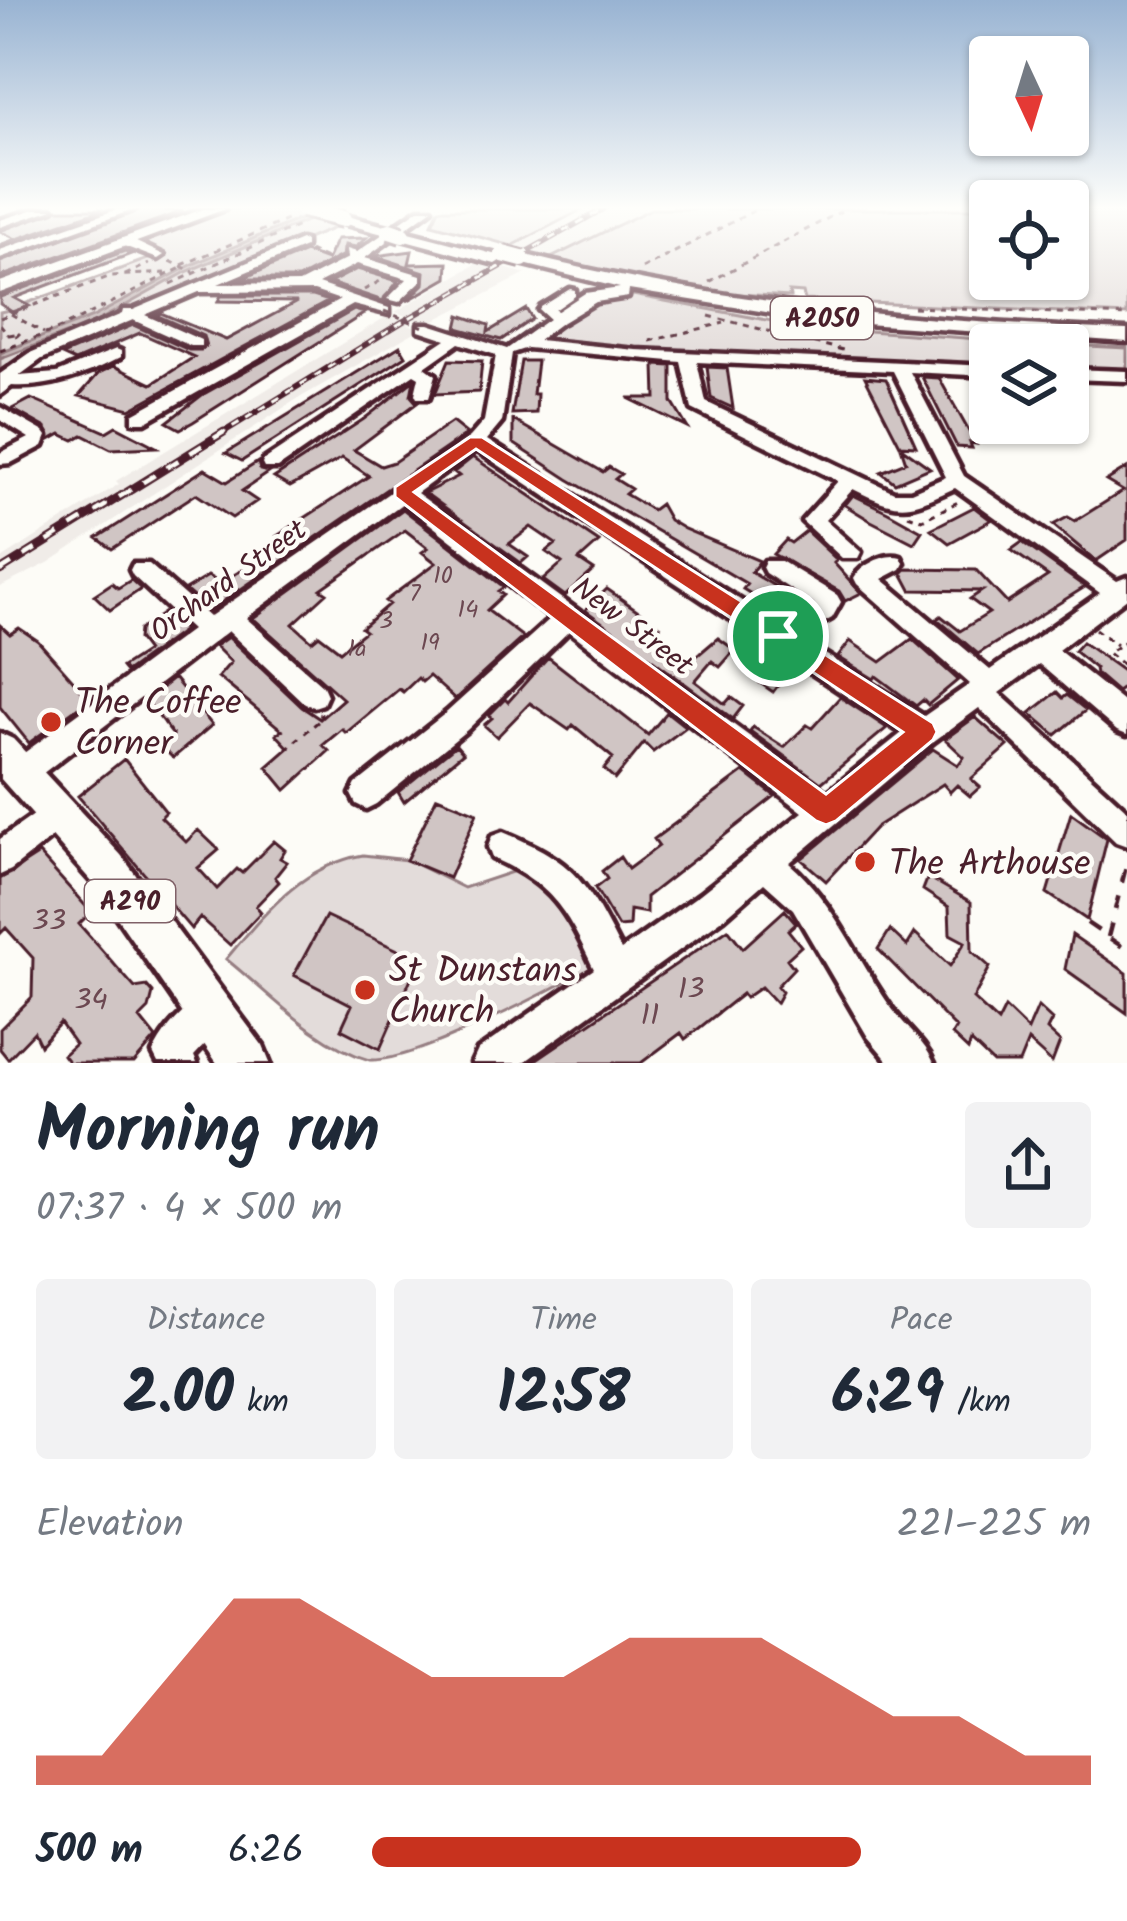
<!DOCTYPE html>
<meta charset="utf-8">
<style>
:root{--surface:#fff;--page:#f2f2f3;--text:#1f2937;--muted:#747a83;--accent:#c8321e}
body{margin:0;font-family:Kalam,sans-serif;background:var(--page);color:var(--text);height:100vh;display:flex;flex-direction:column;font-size:45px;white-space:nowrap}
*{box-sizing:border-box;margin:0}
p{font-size:39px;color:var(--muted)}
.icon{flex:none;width:66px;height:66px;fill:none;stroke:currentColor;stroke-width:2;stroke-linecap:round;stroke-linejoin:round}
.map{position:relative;height:1063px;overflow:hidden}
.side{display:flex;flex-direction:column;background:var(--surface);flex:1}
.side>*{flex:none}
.needle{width:78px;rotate:176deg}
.fabs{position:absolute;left:969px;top:36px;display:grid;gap:24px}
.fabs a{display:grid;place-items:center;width:120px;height:120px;border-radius:12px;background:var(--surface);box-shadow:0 3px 9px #0004;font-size:60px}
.pin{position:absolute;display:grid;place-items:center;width:102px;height:102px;color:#fff;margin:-51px;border:6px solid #fff;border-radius:50%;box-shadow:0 3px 12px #0007}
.round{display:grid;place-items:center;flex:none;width:126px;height:126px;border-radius:12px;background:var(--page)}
.overview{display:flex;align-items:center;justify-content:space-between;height:204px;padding:0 36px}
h1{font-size:66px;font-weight:800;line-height:90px}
.figures{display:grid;grid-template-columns:repeat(3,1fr);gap:18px;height:204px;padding:12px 36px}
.figures div{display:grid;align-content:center;border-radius:12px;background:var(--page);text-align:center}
.figures b{font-size:60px;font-weight:800}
.figures small{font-size:33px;font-weight:400}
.figures p{font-size:33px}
.chart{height:336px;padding:24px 36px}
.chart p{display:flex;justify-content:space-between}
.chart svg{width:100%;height:216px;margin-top:12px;fill:var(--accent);opacity:.7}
ul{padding:0 36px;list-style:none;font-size:39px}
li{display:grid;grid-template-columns:192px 144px 1fr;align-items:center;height:90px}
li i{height:30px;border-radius:15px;background:var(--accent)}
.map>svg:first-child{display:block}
</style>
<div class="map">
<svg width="1127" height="1063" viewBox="0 0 1127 1063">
<rect width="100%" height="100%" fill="#fdfcf7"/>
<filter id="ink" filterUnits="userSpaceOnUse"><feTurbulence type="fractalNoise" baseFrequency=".00833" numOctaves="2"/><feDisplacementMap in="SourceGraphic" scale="24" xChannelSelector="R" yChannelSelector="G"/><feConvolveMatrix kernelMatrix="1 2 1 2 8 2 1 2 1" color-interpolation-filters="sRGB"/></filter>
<g filter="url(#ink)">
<path fill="#f0ece8" d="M583 209H651L551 258 512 246Z
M481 261 526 274 427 324 395 312Z
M389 315 420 329 294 401 48 563 0 587V560L119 484 116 481Z"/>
<path fill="#e3dcda" stroke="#967e82" stroke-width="3" d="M218 209H303L351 221 128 313 0 379V312L28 306 27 303 156 256 128 243Z
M439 209H583L512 246 432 224Z
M651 209H990V279H1068V209H1127V315L805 300 803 293 789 292 790 297 687 291 551 258Z
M622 293 799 326 1061 345H990V371L523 343 591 297Z
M1068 345 1127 348V377L1068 374Z
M363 855 407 860 464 888 542 862 607 959C563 984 415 1063 370 1060 315 1044 270 994 226 959 265 913 301 866 363 855Z"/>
<path fill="#c0b1b1" stroke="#91777b" stroke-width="3" d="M323 209H334L186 272 94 323 0 359V353L93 317 193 264Z"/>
<path fill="#d0c5c4" stroke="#4a1f2b" stroke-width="3" fill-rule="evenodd" d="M57 209H103L0 245 16 239 0 231Z
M139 209 183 211 0 277V262Z
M366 238 356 247 345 245 343 255 298 279H241L305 252 327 260 337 239Z
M125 251 131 254 14 298 29 306 12 312 0 304V297Z
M412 251 409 264 448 263 447 278 407 301 424 284 425 272 375 256Z
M357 269 398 281 383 301 330 283Z
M221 296H313L329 301 130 409 79 396 99 373 114 366 152 384 194 357 140 333 75 361 62 355 133 325 189 350H201L206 346 203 336 156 315 161 313 226 340 297 302 218 301Z
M526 309 532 319 501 340 457 328 460 315 489 325 488 332Z
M354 310 365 313 193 422 180 429 167 422 202 395Z
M400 346 406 356 242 461 226 453Z
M449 360 482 361 479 392 435 394Z
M521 361H537L533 394H537L536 413 512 414Z
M655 365 672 366V402L687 427 628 398H656Z
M707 367 727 368 733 408 711 398Z
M865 377 886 379 916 446 900 445Z
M922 377 939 378 976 444 970 443 972 448 957 447Z
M414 380 411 396 417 403 354 450 381 466 394 462 452 422 467 434 209 611 185 590 208 576 220 583 254 563 279 545 283 540 277 536 369 476 342 458 290 487 274 478 364 419Z
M31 399 106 432 116 426 156 447 111 449 83 435 74 440 61 434 50 440 46 428 12 409Z
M513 420 603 472 609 467 621 474 615 479 631 489 625 494 652 510 660 504 669 520 684 529 760 561 751 572 804 604 785 615 743 589 747 584 568 479 513 443Z
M901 447 930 468 895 483 881 472 906 462Z
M473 457 599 542 579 560 594 570 565 596 543 580 562 563 546 552 556 544 531 527 509 544 528 557 521 563 425 493 459 476 454 472Z
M258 462 260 470 270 472 242 491 257 501 232 518 196 494 112 549 97 538 205 469 227 482Z
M1127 468V540L1096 561 1053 525 1068 517 1075 521 1123 491 1106 481Z
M853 495 888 512 922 531 914 543 871 521 845 505Z
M974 507 991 520 949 543 931 529Z
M403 509 504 587 498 591 503 595 487 610 523 637 455 699 429 676 422 682 418 678 403 692 399 689 346 733 342 729 323 745 329 751 286 790 267 767 289 748 276 734 282 730 218 677 231 662 215 646 228 637 302 707 320 719 343 699 253 618ZM405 530 428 548 422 552 436 563 385 601 389 604 361 628 365 631 340 651 319 635 312 641 293 624 327 593 321 589Z
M806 531 837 560 834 563 861 593 845 601 839 591 773 554 786 540 791 543Z
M1022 542 1085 587 978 654 937 619 941 616 960 631 989 613 970 599 982 591 911 590 902 573 906 569 976 570 1007 603 1048 576 1011 550Z
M131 580 141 589 110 610 94 595 112 583 118 588Z
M607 589 660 626 653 633 692 660 718 638 735 650 720 667 712 661 695 681 725 704 731 697 743 706 733 719 585 610Z
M165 612 184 630 126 672 122 667 147 651 138 639 139 630Z
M0 625 10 634 19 628 38 641 85 694 92 689 96 694 29 743 0 707Z
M912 639 958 680 928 705 923 700 916 706 876 676 874 679 838 657 850 641 881 662Z
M1082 642 1127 674V685L1117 692 1096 674 1095 668 1074 651Z
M749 645 763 653 766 648 792 666 773 692 760 683 764 678 737 660Z
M548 657 648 735 667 712 686 727 653 752 644 743 615 779 604 769 613 758 573 725 569 730 530 703 497 737 484 725 492 718 489 715 505 699 508 702Z
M174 678 212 725 173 758 161 746 173 735 146 700Z
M1057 692 1063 698 1067 695 1086 710 1056 735 1030 713Z
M840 697 887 728 821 783 750 731 753 727 784 747 807 725 812 728Z
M975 717 1008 746 971 779 980 787 970 796 957 785 950 792 943 784 876 827 826 881 801 859 933 749 958 765 964 757 945 739Z
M456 745 463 753 404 802 398 792Z
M124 759 166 812 161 817 186 842 198 830 219 850 198 868 217 889 237 869 242 873 274 841 285 850 280 858 287 862 275 877 279 882 256 906 261 912 230 945 200 918 191 929 78 796Z
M744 772 775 796 646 897V913L630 910 629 926 618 927 595 888 607 879 602 871 620 857 628 869 659 846 654 839Z
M437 797 477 813 449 878 406 860Z
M1071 813 1107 839 1087 920 1047 893Z
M39 854 91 912 79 924 135 988 147 986 153 993 149 1009 140 1018 156 1038 134 1063H69L63 1055 75 1044 60 1023 40 1045 34 1032 8 1059 0 1049V1029L32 997 33 958 6 928 0 934V879Z
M928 877 971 902 972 951 990 967 973 999 998 1022 1005 1008 1028 1030 1038 1007 1052 1020 1047 1030 1060 1042 1052 1063 1028 1041 1019 1063H993L971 1042 968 1050 952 1035 956 1028 878 949 890 930 907 946 915 933 950 966 965 942 950 934 949 907 923 890Z
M785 910 796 923 788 930 801 946 787 959 794 968 777 986 782 992 776 1003 761 987 745 998 742 994 693 1033 685 1039 681 1033 641 1063H531L728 929 743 948Z
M326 916 419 960 380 1049 341 1029 352 1005 294 975Z
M1072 935 1127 973V1013L1065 969Z"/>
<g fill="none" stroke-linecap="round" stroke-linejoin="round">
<g stroke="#4a1f2b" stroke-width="9">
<path id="minor" d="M35 209H53L0 227V220Z
M118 209H135L0 258V250Z
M419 209H432L365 258 421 275V281L399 302 387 299 407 279 357 264 318 284 389 308V314L353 305 145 422H133V414L340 300 314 291 199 292 145 315 201 340V346H191L133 320 42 359 19 376 57 373 116 349 121 351V357C87 375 51 388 12 386L0 395V374L30 353 122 314 123 310H133L301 240 305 241V247L218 284 299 283 348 258 347 249 357 252Z
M124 240H132L164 255 158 259 124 246Z
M570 289 575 290V296L555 310 570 316 538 340 636 350 990 366V376L910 372 964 476 1117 581 1127 577V598L1058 650 1127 705V735L1117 731 1039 664 999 693 1127 810V846L1116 842 979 708 934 741 789 863C836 904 857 961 893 1010 907 1029 925 1042 934 1063H890L868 1037 793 909 764 883 724 918 523 1063H472L478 1050 594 969C567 911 552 884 492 858L488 847 492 836 503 832C576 862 586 882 621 950L700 894 803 812 569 631 467 730 376 804 366 809 356 804 351 794 356 784 447 712 551 618 403 503 246 618 323 686 327 695 323 704 314 707 305 704 228 631 29 784 19 788 9 784 5 774 9 764 191 630 133 576 130 570 133 564H149L209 617 470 437 484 421 496 355 459 343 425 367 436 375 429 398H417L415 394 419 377 414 374 278 468H264L262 464 264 460 446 339 419 330V324H429L507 349 549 319 539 310 541 307ZM527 348 681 362 692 409 838 481 802 521 842 558H858L861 552 825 520 853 489C901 513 907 510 955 488L1100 593 990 670 882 579 901 569 904 563 901 557C886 552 861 565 854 578L857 584 970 684 924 716 798 637 832 618 841 602 837 595 781 561H765L762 567 765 573 815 605 778 624 487 440 502 422 512 353ZM697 362 893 371 946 477 911 492H894L706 402ZM476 450 902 733 827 793 417 493Z
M1068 369 1127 371V381L1068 379Z
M0 407 44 432 47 436 43 446 11 463 0 464V453L29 438 0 420Z
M55 800 66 804 70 815 66 826 11 870 0 875V839Z
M211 993 224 998 229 1011 224 1024 194 1056 197 1063H158L153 1053C163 1030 188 1003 211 993Z"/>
</g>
<g stroke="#4a1f2b" stroke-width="9">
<path id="major" d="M203 209H225L0 293V282Z
M343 215 501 256 503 259 495 264 338 222V216Z
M522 254C722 304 922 322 1127 330V342L822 321 629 290 628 297 596 302 563 322 554 316 556 312 585 293 620 288 516 262V256Z
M0 733 13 739 121 855 263 1046 270 1063H217L93 883 0 778Z"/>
</g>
<path stroke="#4a1f2b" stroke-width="3" stroke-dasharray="6 6" stroke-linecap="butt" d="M309 251 328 260
M170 261 194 272
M182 265 289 219
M642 269 757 209
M125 275 149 264
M709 282 845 209
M171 284 298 226
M364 290 382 280
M913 307 1127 316
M11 314 44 333
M709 316 843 350
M0 318 111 276 166 273
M0 324 8 334
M20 333 17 336 9 335Z
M650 341 724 323
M0 351 61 328 183 267
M908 515 922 520 958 502
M1095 629 1116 645
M1127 640 1108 653 1127 668
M286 749 320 720 321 713"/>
<path stroke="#4a1f2b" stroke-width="4.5" stroke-dasharray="14 14" stroke-linecap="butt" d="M1087 923 1127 950
M1108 937 1127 863"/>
<use href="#minor" fill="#fdfcf7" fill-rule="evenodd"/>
<use href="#major" fill="#fdfcf7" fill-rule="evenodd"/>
<g stroke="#4a1f2b" stroke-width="6">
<path id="rail-far1" d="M219 435 402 322 603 209"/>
</g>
<g stroke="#4a1f2b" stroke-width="9">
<path id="rail" d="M0 571 224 432"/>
</g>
<use href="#rail-far1" stroke="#fdfcf7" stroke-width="3" stroke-dasharray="8" stroke-linecap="butt"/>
<use href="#rail" stroke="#fdfcf7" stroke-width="4.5" stroke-dasharray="14" stroke-linecap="butt"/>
<g stroke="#4a1f2b" stroke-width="22" stroke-linecap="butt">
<path id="major-bridge" d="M303 209 343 219
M390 231 402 235
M503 254 522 259"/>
</g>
<path stroke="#4a1f2b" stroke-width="3" stroke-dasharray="6 6" stroke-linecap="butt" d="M384 311 424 327"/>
<use href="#major-bridge" stroke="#fdfcf7" stroke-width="16"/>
</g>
</g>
<linearGradient id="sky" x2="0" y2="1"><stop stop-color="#98b3d2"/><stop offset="0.58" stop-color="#fefefb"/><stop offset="1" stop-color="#fefefb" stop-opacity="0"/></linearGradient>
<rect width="1127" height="358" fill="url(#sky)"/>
<path fill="#c8321e" stroke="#fff" stroke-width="3" fill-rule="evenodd" d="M470 437H482L933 723 937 732 933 740 836 821 826 825 816 821 395 497V487ZM476 449 903 732 826 794 414 492Z"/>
<g fill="#c8321e" stroke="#fdfcf7" stroke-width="4.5">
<circle cx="51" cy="722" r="12"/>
<circle cx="865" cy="862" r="12"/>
<circle cx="365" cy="990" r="12"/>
</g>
<g text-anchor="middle" stroke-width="9" stroke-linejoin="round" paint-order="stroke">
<g font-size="24" fill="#6c4851">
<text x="443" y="583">10</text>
<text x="415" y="601">7</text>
<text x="468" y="617">14</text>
<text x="386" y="628">3</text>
<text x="430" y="650">19</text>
<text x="357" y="656">1a</text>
</g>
<g fill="#fdfcf7" stroke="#806168" stroke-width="3">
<rect x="771" y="297" width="102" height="42" rx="9"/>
<rect x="85" y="880" width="90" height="42" rx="9"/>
</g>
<g font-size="27" font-weight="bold" fill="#4a1f2b">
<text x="822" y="327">A2050</text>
<text x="130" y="910">A290</text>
</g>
<g font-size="30" fill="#4a1f2b" stroke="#fdfcf7">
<text transform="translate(228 580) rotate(-36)" y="10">Orchard Street</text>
<text transform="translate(633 626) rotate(37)" y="10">New Street</text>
</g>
<g font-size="30" fill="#6c4851">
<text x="49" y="930">33</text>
<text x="691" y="998">13</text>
<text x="91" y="1009">34</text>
<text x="650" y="1024">11</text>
</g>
<g font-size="36" fill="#4a1f2b" stroke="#fdfcf7" text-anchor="start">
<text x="75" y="714">The Coffee<tspan x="75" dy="41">Corner</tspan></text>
<text x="889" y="875">The Arthouse</text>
<text x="389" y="982">St Dunstans<tspan x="389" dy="41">Church</tspan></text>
</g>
</g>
</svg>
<div class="fabs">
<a><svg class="needle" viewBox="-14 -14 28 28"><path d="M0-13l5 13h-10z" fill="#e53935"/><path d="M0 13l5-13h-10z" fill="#747a83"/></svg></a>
<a><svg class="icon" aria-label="locate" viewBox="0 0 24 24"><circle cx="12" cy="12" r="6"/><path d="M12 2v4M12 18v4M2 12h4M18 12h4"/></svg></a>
<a><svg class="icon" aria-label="layers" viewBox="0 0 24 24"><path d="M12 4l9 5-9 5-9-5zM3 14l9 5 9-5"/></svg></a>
</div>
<div class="pin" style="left:778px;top:636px;background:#1e9e55"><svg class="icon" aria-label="arrive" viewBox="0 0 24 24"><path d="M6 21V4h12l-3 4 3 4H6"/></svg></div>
</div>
<section class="side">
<div class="overview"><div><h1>Morning run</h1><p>07:37 · 4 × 500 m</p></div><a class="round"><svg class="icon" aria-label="share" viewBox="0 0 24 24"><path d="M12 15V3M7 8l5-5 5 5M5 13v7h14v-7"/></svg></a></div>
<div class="figures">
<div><p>Distance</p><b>2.00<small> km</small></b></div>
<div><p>Time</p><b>12:58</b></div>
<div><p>Pace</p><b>6:29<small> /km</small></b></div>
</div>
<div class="chart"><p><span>Elevation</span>221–225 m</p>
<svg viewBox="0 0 160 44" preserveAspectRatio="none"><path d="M0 44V38L10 38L20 22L30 6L40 6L50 14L60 22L70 22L80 22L90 14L100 14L110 14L120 22L130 30L140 30L150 38L160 38V44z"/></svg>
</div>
<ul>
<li><b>500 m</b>6:26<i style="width:68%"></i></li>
</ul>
</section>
